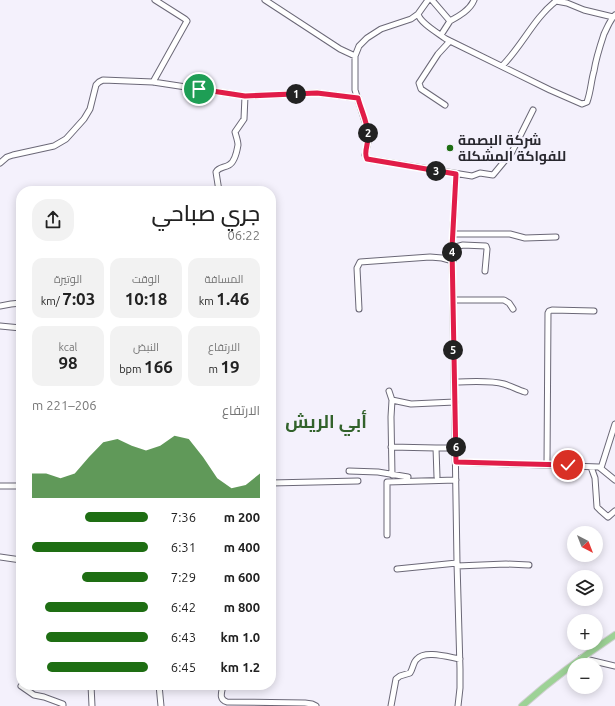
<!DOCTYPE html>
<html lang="ar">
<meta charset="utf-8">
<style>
:root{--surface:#fff;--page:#f2f2f2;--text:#222;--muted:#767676;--accent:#1e6e13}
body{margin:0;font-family:Ubuntu,Cairo,sans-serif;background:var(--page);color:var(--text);direction:rtl;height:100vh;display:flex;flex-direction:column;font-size:15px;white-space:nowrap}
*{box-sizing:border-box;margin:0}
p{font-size:13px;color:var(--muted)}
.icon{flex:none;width:22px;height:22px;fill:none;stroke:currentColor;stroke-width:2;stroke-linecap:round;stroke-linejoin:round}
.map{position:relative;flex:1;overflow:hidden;direction:ltr}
.side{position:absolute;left:16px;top:186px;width:260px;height:504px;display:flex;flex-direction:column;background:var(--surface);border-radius:16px;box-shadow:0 2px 10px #0003;direction:rtl}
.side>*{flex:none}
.needle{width:26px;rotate:138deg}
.fabs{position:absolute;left:567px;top:526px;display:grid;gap:8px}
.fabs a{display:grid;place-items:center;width:36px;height:36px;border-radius:50%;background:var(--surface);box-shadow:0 2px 10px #0003;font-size:20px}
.pin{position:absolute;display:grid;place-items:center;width:34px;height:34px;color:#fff;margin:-17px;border:2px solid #fff;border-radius:50%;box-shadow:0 1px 4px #0007}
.km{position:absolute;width:20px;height:20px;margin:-10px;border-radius:50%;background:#222;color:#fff;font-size:11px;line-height:20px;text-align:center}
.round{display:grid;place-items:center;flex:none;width:42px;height:42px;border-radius:16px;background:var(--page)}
.summary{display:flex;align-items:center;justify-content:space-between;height:68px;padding:0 16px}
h1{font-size:22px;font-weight:600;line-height:30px}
.metrics{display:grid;grid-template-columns:repeat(3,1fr);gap:6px;height:68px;padding:4px 16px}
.metrics div{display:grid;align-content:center;border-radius:10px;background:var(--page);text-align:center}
.metrics b{font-size:17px;font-weight:600}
.metrics small{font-size:11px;font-weight:400}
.metrics p{font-size:11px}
.chart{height:112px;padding:8px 16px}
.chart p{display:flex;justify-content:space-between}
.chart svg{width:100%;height:72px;margin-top:4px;fill:var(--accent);opacity:.7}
ul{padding:0 16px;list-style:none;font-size:13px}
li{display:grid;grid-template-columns:64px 48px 1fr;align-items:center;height:30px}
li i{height:10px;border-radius:5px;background:var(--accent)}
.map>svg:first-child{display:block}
</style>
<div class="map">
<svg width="615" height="706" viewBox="0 0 615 706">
<rect width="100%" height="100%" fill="#f4f1fc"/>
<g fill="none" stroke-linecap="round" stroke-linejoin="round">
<g stroke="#6b6877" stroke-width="7">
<path id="minor" d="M265 0 340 49 355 56
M428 0 418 14C420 23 438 33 446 39L550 90 582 104 587 102C591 91 591 81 594 71 596 58 600 46 604 34 607 28 610 20 615 15
M432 0 450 21C459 16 470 10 474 0
M418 14 411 19 381 29 367 38 359 46 355 56V90L368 131V142L365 155 367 159 472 176 480 173 493 175 512 152 533 110
M441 35 450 21
M502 66C522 46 534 18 556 1L567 3 584 10 613 17
M153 82 187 21 185 19 155 0
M445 105 421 89 419 83 438 54 450 41
M0 163 7 157 13 155 54 146 66 139 84 119 90 109 96 85 99 82 103 80 153 82 245 96 317 93 358 98
M456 174 452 248 457 563 460 669V688L458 706
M219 191 216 172C219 167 224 168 229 165 235 162 237 151 238 145 238 141 236 136 235 132L244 119 245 96
M453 234H510L525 238 556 237
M452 248 463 245 486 246 487 249 485 271
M453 300H504L509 303 513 309
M0 306 11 304 21 303
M359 309 357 268 360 262 430 257 442 258 453 261
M0 326 21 328
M454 382C470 382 489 380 504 384 511 386 518 390 525 392
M389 391 392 400 411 404 455 402
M392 400 391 417 392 475
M391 447 436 448
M456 462 599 467 615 480
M547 465 548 313 549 311 552 310 594 311
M591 467 595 478 597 507 600 510 608 517 615 511
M601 468 615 424
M349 471 378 472 408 477
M437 477 436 448H456
M271 483 358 481
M0 486H21
M387 535V482L456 480
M0 557 21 560
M457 566 506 564 529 565
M397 569 457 563
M581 658 615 666
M91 685 92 706
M159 685 161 706
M223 685C222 692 218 699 227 702L305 703 312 704 316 706
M21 686 34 695 44 697 63 704V706
M391 706 396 679 400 676 410 673C413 669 413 662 417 659 425 650 448 657 460 659"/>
</g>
<g stroke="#d0d0d1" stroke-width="8">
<path id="major" d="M522 706C551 680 582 657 615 635"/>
</g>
<use href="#minor" stroke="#fff" stroke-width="5"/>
<use href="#major" stroke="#9dd296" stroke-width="6"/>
</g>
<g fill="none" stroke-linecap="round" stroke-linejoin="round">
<g stroke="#fff" stroke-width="8">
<path id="route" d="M199 89 245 96 317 93 358 98C361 110 368 123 368 135 369 143 363 153 367 159L456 174 452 248 456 462 568 465"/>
</g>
<use href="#route" stroke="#e11d48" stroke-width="5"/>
</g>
<circle fill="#1e6e13" stroke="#f4f1fc" stroke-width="1.5" cx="450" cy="148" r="4"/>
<g text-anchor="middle" stroke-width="4" stroke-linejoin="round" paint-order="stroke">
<g font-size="14" font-weight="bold" fill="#29282f" stroke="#f4f1fc" text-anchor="start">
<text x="458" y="145">شركة البصمة<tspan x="458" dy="16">للفواكة المشكلة</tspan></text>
</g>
<g font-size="18" font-weight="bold" fill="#32622b" stroke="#f4f1fc">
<text x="326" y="428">أبي الريش</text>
</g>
</g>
</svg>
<div class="fabs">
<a><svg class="needle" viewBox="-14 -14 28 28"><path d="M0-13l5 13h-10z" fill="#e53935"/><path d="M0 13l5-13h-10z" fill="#767676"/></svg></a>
<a><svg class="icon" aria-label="layers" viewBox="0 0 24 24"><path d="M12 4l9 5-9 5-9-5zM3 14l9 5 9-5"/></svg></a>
<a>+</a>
<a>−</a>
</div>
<div class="pin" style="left:199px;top:89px;background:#1e9e55"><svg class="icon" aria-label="arrive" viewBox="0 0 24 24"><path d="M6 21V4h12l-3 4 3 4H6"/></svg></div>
<div class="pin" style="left:568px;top:465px;background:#d93025"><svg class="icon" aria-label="check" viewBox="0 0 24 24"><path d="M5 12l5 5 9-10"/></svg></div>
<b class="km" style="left:296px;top:94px">1</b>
<b class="km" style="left:368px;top:133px">2</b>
<b class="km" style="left:436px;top:171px">3</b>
<b class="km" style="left:452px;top:252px">4</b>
<b class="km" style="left:453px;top:350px">5</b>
<b class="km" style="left:456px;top:447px">6</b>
<section class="side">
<div class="summary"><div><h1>جري صباحي</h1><p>06:22</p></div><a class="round"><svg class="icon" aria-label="share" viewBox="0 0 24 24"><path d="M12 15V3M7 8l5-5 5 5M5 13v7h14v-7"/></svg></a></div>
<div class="metrics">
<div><p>المسافة</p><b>1.46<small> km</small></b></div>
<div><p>الوقت</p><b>10:18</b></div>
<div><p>الوتيرة</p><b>7:03<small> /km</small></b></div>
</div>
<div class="metrics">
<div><p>الارتفاع</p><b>19<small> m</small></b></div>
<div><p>النبض</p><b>166<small> bpm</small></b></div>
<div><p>kcal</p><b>98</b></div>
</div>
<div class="chart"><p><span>الارتفاع</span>206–221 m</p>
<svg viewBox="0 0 160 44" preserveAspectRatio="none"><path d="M0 44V29L10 29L20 32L30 29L40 19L50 10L60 8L70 12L80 15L90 12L100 6L110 8L120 19L130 32L140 38L150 36L160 29V44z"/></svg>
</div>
<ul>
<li><b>200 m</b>7:36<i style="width:54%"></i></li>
<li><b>400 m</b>6:31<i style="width:100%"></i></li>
<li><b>600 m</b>7:29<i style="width:57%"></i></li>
<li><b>800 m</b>6:42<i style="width:89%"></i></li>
<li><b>1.0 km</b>6:43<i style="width:88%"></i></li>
<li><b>1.2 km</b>6:45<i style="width:87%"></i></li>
</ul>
</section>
</div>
